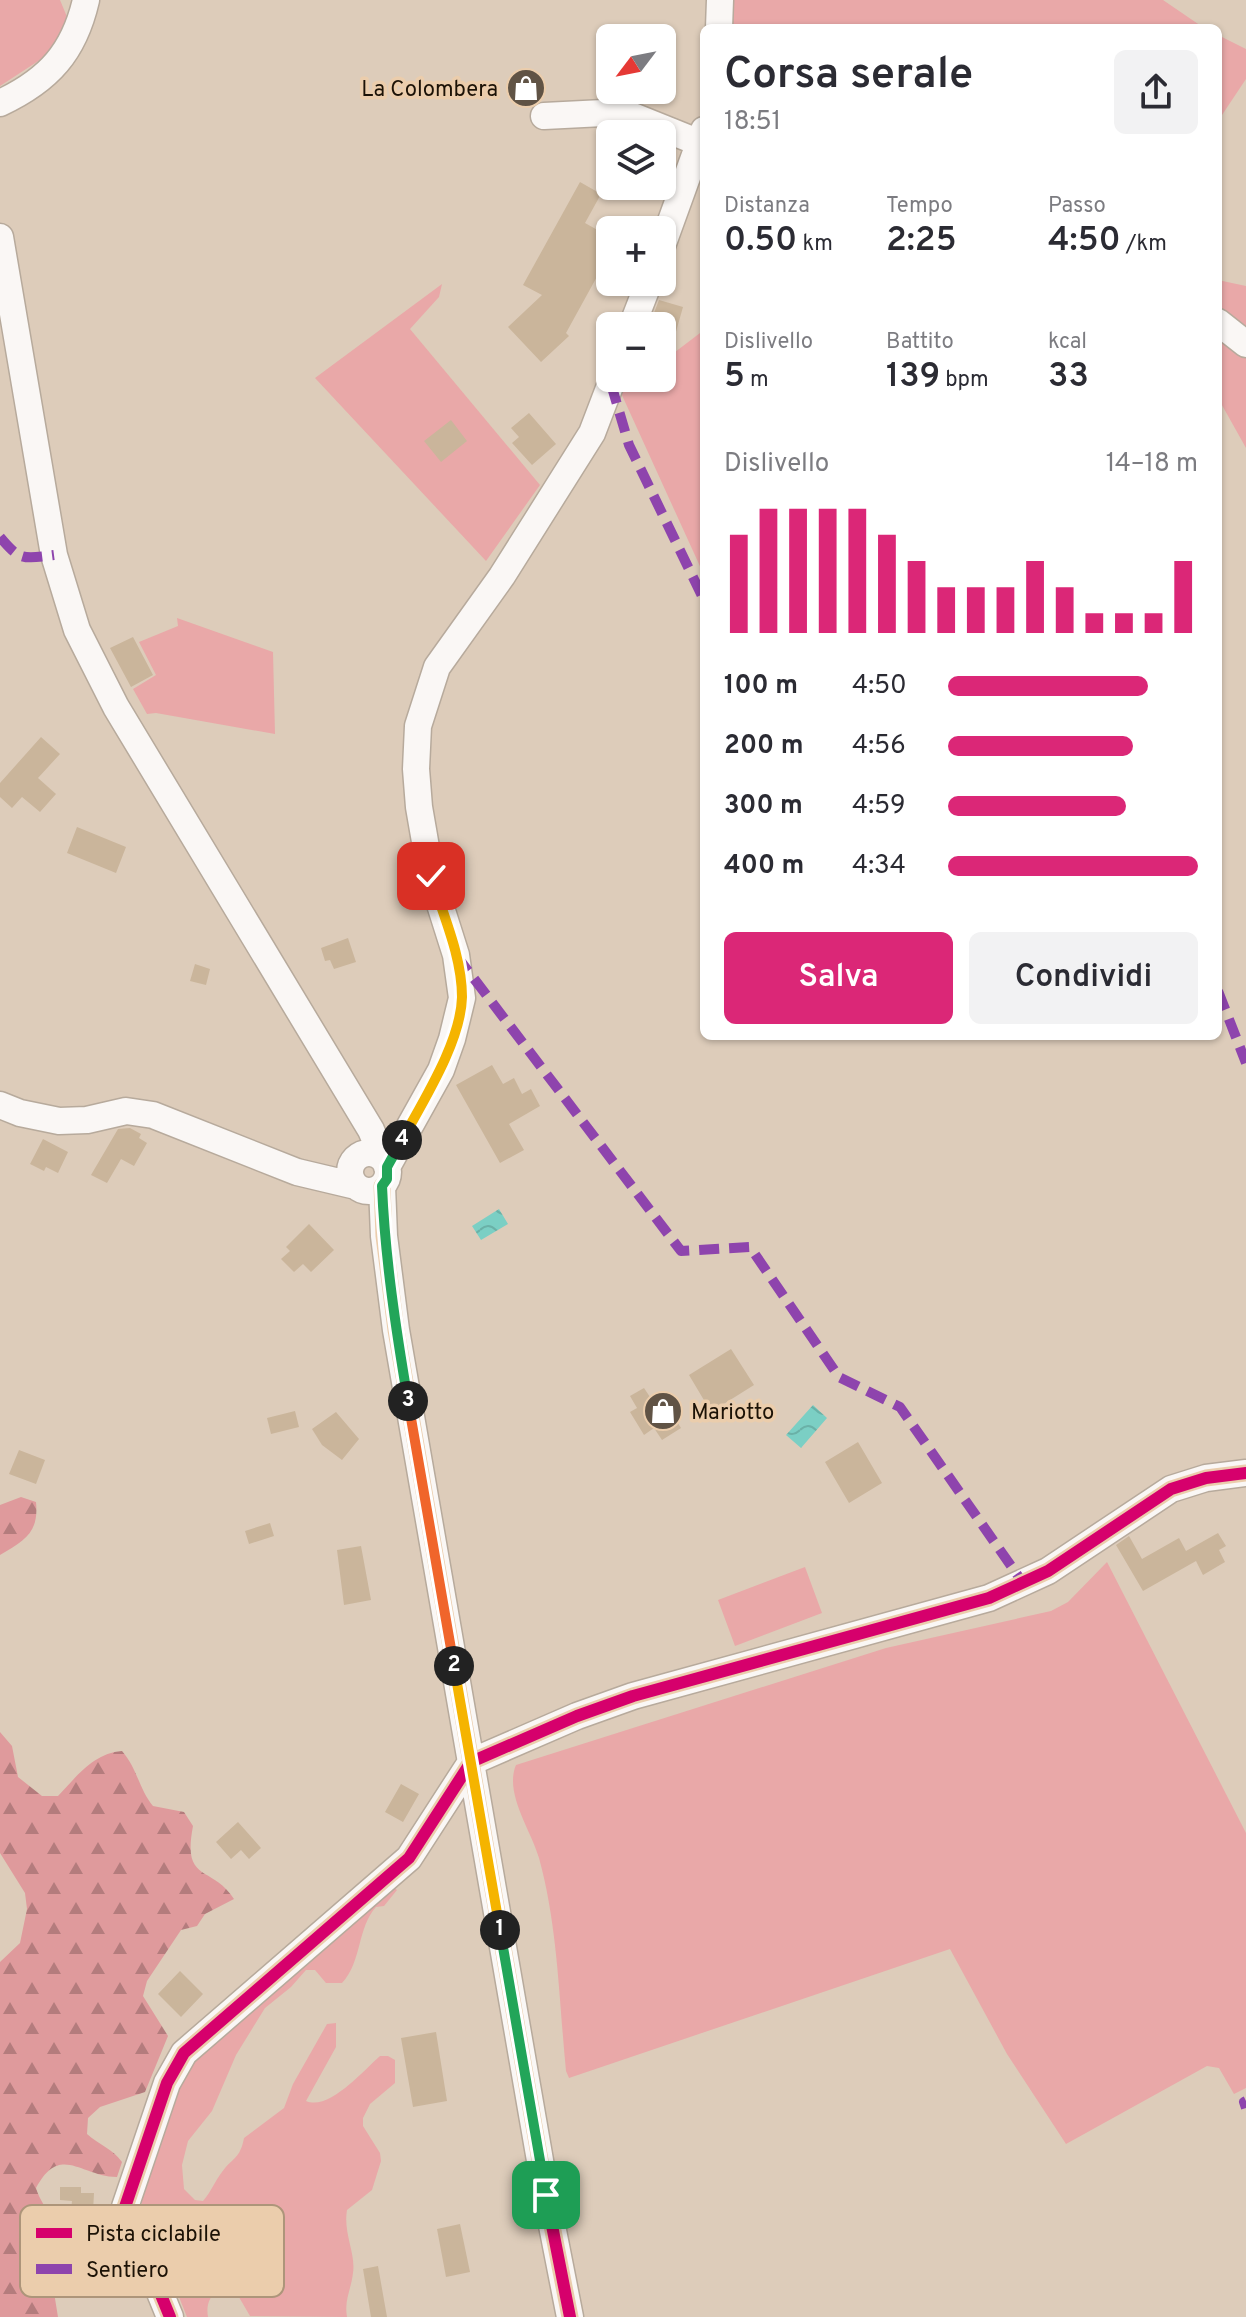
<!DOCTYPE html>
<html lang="it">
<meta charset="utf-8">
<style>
:root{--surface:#fff;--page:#f2f2f3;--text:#2b2b33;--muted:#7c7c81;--accent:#db2777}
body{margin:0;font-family:Overpass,sans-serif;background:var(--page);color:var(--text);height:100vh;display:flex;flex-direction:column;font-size:30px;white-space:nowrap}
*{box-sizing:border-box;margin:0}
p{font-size:26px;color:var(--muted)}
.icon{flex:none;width:44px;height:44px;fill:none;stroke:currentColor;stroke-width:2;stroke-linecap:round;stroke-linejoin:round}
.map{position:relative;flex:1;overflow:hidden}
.panel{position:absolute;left:700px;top:24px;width:522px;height:1016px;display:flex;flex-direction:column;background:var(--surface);border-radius:12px;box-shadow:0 2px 6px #0004}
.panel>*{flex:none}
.needle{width:52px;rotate:238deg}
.tools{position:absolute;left:596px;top:24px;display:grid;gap:16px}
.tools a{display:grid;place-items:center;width:80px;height:80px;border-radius:12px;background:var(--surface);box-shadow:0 2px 6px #0004;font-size:40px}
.pin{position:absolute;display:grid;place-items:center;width:68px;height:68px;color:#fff;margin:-34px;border-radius:16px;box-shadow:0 4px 12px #0006}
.km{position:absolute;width:40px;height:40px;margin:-20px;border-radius:50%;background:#222;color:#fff;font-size:22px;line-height:40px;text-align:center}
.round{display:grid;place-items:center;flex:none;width:84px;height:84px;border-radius:12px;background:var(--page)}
.summary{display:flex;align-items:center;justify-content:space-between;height:136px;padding:0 24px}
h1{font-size:44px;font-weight:600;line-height:60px}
.figures{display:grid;grid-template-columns:repeat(3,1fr);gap:12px;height:136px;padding:8px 24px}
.figures div{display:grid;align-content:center}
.figures b{font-size:34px;font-weight:600}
.figures small{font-size:22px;font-weight:400}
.figures p{font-size:22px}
.chart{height:224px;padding:16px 24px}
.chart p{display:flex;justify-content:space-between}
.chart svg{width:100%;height:144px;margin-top:8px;stroke:var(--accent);stroke-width:6}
.action{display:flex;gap:16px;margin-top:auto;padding:16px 24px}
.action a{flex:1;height:92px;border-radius:12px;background:var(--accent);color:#fff;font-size:32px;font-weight:600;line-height:92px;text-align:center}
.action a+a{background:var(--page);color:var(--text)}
ul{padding:0 24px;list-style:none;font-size:26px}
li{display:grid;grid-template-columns:128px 96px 1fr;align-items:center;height:60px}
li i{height:20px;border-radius:10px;background:var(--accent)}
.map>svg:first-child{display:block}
</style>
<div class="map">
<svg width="1246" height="2317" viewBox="0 0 1246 2317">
<defs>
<pattern id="forest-firs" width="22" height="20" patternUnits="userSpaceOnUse" patternTransform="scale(2)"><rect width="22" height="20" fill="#df9a9c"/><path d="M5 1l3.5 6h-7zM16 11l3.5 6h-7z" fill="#b47c7d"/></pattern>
<pattern id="water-waves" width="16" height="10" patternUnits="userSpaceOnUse" patternTransform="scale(2)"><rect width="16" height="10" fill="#7bcfc4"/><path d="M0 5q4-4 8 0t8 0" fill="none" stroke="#6ab1a7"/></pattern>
</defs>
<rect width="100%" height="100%" fill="#ddccba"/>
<path fill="#e9a8a8" d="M0 0H60L70 24 49 54 0 86Z
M729 0H1163L1204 28H728Z
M1218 35 1246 49V79L1218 121Z
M1218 280 1246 286V448L1218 398Z
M442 284 439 297 410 329 540 485 486 561 315 378Z
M704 330V575L621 393 641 378H662V362Z
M177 618 273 652 275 734 156 713 147 714 133 689 156 675 139 642 178 626Z
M1107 1562 1246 1833V2088L1234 2094 1219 2068 1207 2066 1066 2144 1007 2054 950 1949 569 2078 566 2071C559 2000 558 1927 539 1858 531 1830 504 1793 516 1765L886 1648 1051 1611 1068 1602Z
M805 1567 822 1613 735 1646 718 1600Z
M391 1885 397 1890 384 1906 376 1907C357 1928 362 1962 342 1983H326L315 1970H306L291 1987 265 2008 236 2055 212 2111 188 2141 182 2165 184 2189 195 2200 203 2201C211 2192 215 2181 222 2172 233 2157 240 2159 244 2138L284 2108 293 2084 327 2024 336 2023V2047L306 2101C329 2111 363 2071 380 2056H388L395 2060V2083L370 2104 363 2118V2126L380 2153 381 2161 372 2190 347 2210C343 2233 356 2253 353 2273 351 2290 344 2300 347 2317L250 2316 236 2292 220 2289C209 2296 206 2305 208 2317H187L139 2197 177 2085 194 2058Z"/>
<path fill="url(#forest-firs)" d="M21 1497 36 1502C39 1533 25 1540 0 1555V1505Z
M0 1732 12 1746 18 1777 42 1796H58C77 1776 94 1753 122 1751 137 1768 139 1789 153 1806L184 1812 193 1826C182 1884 211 1864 234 1899L205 1914 197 1926 181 1930 147 1981 143 1996 168 2036 145 2092 100 2107 88 2118 87 2134C99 2145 112 2148 122 2162L117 2177C80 2176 60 2143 36 2188 44 2213 57 2218 81 2227L78 2239 52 2280 58 2317H0V1962L20 1943 27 1909 25 1893 0 1853Z"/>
<path fill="url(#water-waves)" d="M499 1209 508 1224 481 1240 472 1226Z
M813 1405 827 1418 801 1448 786 1435Z"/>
<path fill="#cab59b" d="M522 78 537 84 530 98 516 92Z
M580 182 601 194 585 223 610 237V253L566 333 569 336 541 362 508 327 542 295 523 285Z
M659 300 683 307 666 367H662V326H649Z
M529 413 556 444 532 465 512 443 519 437 511 428Z
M451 420 467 441 441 462 424 441Z
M133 637 153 675 131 687 110 648Z
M41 737 60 754 38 778 56 794 40 812 22 797 12 808 0 797V783Z
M77 827 126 847 116 873 67 853Z
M348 938 356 962 334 969 330 960 325 961 321 948Z
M195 964 210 969 206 985 190 981Z
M492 1065 503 1084 514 1078 522 1094 531 1089 540 1106 509 1124 524 1150 500 1163 456 1085Z
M130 1128 141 1134 139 1138 147 1143 134 1166 121 1159 107 1183 91 1175 118 1129Z
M43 1139 68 1152 58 1173 46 1167 44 1171 30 1164Z
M309 1224 334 1250 311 1272 303 1264 294 1272 281 1259 290 1251 286 1247Z
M731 1349 754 1385 711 1412 689 1375Z
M644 1388 652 1400 660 1395 681 1428 662 1440 654 1428 644 1435 630 1412 637 1408 630 1396Z
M295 1411 299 1427 271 1434 267 1418Z
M336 1412 359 1439 342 1460 322 1445 312 1429Z
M858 1442 882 1483 849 1503 825 1462Z
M19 1450 45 1460 36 1484 9 1474Z
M270 1523 274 1536 249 1544 245 1531Z
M1218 1533 1226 1546 1219 1550 1225 1562 1203 1575 1196 1561 1143 1591 1116 1545 1129 1536 1142 1559 1179 1538 1186 1551Z
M361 1546 371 1600 344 1605 337 1550Z
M401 1784 419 1794 403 1822 385 1812Z
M238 1822 261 1848 249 1859 241 1850 231 1859 216 1842Z
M180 1971 203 1994 181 2017 158 1994Z
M436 2032 447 2101 413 2107 401 2038Z
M60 2187H81V2193H94L93 2212 71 2211 72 2201 60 2200Z
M460 2224 470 2272 446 2277 437 2229Z
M378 2266 387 2317H371L363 2269Z"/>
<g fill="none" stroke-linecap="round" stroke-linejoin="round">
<g stroke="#b7aa9c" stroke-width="29">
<path id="minor" d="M719 28 720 0
M0 103C49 80 74 52 86 0
M544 116 623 112 700 143
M0 237 54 555 77 630 116 707 371 1130 383 1159
M662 246 704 130
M1218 322 1246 344
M632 326 649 282
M0 1105 20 1113 59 1121 87 1120 126 1111 153 1115 297 1172 356 1186
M350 1172a19 19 0 1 1 38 0a19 19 0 1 1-38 0Z
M387 1167 441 1070 452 1039 462 998 456 955 431 876 419 807 416 769 418 726 437 667 502 576 592 433 613 378
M382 1186 384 1236 396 1330 546 2195 570 2317
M170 2317 125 2207 167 2083 184 2053 409 1858 471 1762 577 1716 633 1696 989 1598 1048 1571 1171 1489 1206 1478 1246 1473"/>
</g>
<use href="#minor" stroke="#faf7f5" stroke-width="26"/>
<path stroke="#8e44ad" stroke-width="10" stroke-dasharray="20 10" stroke-linecap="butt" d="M611 384 629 445 704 600
M0 537C20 561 23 559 54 555
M456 955 681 1251 750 1247 839 1377 900 1407 1023 1583
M1218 991 1246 1063
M1246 2101 1244 2102 1246 2108"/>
<g stroke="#ebcdac" stroke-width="17">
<path id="cycleway" d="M382 1186 384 1236 396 1330 546 2195 570 2317
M170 2317 125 2207 167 2083 184 2053 409 1858 471 1762 577 1716 633 1696 989 1598 1048 1571 1171 1489 1206 1478 1246 1473"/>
</g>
<use href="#cycleway" stroke="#d6006c" stroke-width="12"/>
</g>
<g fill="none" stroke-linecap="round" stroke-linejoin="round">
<g stroke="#fff" stroke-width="16">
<path id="split-1" d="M500 1930 546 2195"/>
</g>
<g stroke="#fff" stroke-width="16">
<path id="split-2" d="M454 1666 500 1930"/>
</g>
<g stroke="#fff" stroke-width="16">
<path id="split-3" d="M408 1401 454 1666"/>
</g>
<g stroke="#fff" stroke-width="16">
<path id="split-4" d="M402 1140 387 1167V1179L382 1186C385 1258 396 1330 408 1401"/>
</g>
<g stroke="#fff" stroke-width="16">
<path id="split-5" d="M402 1140C423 1101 461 1042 462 997 462 956 443 915 431 876"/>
</g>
<use href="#split-1" stroke="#22a559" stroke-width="10"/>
<use href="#split-2" stroke="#f5b400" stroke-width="10"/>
<use href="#split-3" stroke="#f0652b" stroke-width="10"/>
<use href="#split-4" stroke="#22a559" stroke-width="10"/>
<use href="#split-5" stroke="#f5b400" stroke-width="10"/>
</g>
<defs>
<g id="shop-disc" transform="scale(2)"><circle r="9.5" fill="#605345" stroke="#ebcdac"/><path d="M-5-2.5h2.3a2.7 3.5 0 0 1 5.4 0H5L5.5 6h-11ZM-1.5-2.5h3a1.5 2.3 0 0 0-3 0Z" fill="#fff"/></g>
</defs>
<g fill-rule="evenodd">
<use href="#shop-disc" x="526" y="88"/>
<use href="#shop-disc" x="663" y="1411"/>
</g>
<g text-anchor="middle" stroke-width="7" stroke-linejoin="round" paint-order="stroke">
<g font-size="22" fill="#1c1206" stroke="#ebcdac" text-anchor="end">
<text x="498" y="96">La Colombera</text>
<text x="691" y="1419" text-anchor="start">Mariotto</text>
</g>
</g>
<rect x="20" y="2205" width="264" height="92" rx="12" fill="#ebcdac" stroke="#ad957a" stroke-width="2"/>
<rect x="36" y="2228" width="36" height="10" fill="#d6006c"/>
<rect x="36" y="2264" width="36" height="10" fill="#8e44ad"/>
<g font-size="22" fill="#1c1206">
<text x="86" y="2241">Pista ciclabile</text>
<text x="86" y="2277">Sentiero</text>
</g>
</svg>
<div class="tools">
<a><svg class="needle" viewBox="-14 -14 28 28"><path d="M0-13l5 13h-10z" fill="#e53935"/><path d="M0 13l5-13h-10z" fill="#7c7c81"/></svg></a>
<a><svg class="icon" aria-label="layers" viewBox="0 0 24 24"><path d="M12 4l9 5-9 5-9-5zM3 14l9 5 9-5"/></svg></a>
<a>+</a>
<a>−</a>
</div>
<div class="pin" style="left:546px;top:2195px;background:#1e9e55"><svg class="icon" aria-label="arrive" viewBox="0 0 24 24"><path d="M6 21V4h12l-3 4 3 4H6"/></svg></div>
<div class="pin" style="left:431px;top:876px;background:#d93025"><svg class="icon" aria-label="check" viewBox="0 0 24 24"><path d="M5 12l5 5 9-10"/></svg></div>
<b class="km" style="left:500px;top:1930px">1</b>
<b class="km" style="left:454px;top:1666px">2</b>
<b class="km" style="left:408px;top:1401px">3</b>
<b class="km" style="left:402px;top:1140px">4</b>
<section class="panel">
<div class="summary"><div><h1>Corsa serale</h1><p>18:51</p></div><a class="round"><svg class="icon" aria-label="share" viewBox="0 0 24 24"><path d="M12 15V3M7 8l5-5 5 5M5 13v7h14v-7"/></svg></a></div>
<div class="figures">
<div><p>Distanza</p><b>0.50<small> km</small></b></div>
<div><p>Tempo</p><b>2:25</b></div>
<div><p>Passo</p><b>4:50<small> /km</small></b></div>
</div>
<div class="figures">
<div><p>Dislivello</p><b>5<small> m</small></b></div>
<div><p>Battito</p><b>139<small> bpm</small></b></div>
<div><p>kcal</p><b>33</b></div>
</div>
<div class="chart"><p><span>Dislivello</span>14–18 m</p>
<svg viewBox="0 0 160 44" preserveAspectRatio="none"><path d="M5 44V14M15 44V6M25 44V6M35 44V6M45 44V6M55 44V14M65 44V22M75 44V30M85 44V30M95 44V30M105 44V22M115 44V30M125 44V38M135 44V38M145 44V38M155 44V22"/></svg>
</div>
<ul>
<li><b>100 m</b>4:50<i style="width:80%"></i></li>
<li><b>200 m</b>4:56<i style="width:74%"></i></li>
<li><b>300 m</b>4:59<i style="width:71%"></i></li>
<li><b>400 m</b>4:34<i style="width:100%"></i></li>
</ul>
<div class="action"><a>Salva</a><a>Condividi</a></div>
</section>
</div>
